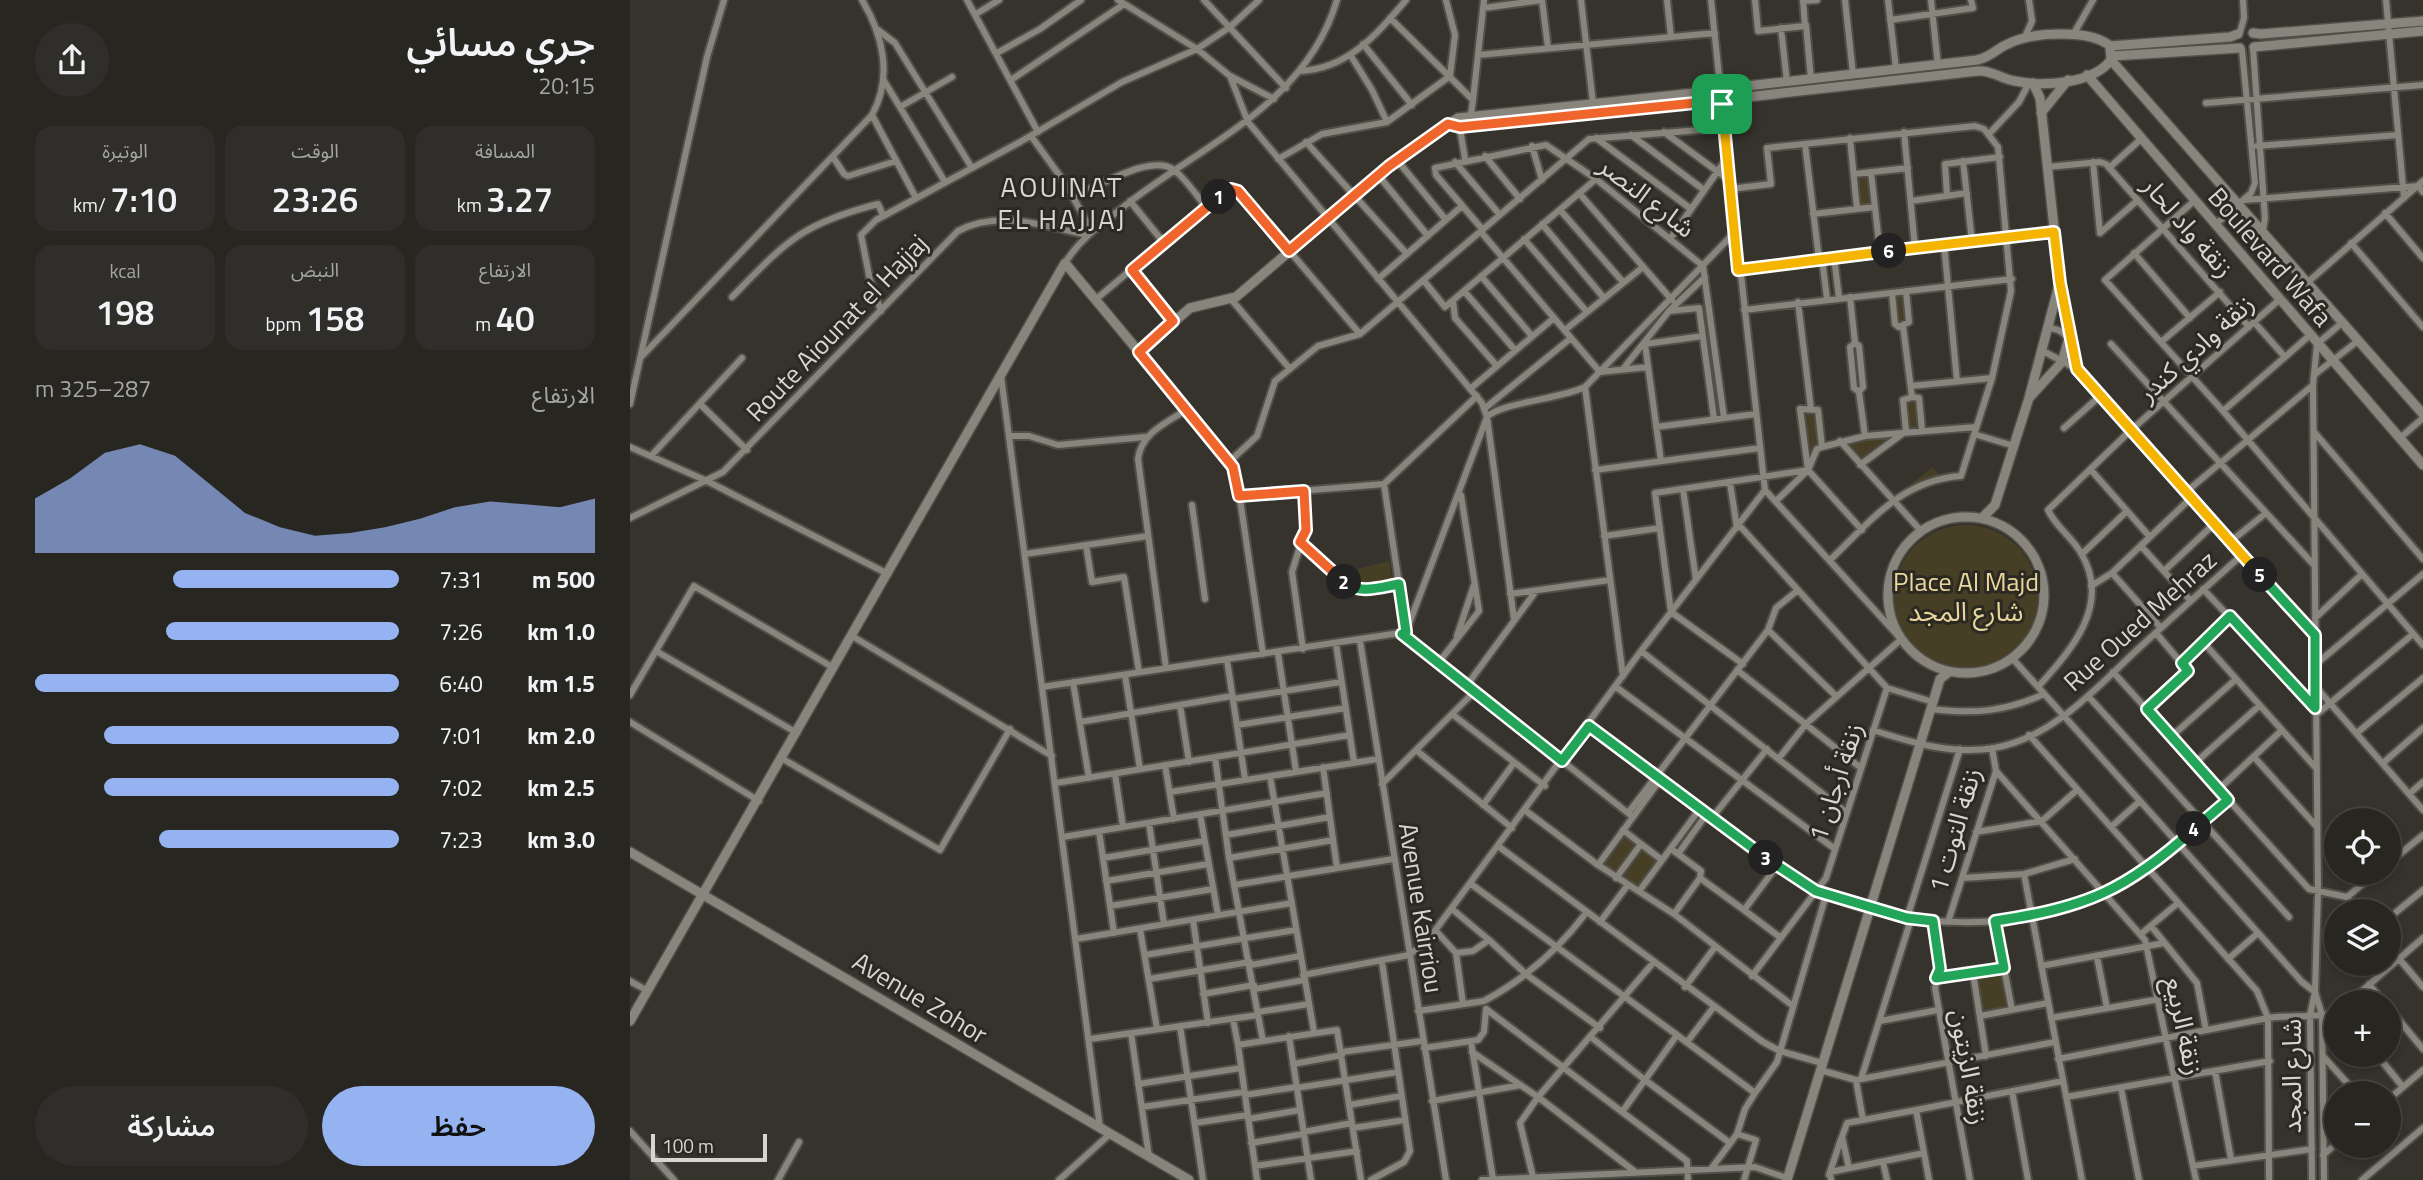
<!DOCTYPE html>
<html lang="ar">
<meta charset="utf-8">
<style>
:root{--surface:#282621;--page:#302e2a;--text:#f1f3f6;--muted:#a5a5a5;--line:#44433f;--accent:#95b2f1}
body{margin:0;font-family:"Titillium Web","Noto Sans Arabic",sans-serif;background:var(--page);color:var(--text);direction:rtl;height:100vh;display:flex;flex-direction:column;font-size:26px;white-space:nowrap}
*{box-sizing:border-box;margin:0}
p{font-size:23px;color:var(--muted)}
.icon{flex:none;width:38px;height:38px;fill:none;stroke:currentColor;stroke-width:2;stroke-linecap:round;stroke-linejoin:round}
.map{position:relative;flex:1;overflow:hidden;direction:ltr}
.panel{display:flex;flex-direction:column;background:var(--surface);width:630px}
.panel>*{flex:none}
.controls{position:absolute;left:1694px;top:808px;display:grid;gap:14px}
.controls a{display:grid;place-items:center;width:77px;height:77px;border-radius:50%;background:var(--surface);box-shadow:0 4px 10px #0003,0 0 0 2px var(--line);font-size:35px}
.scale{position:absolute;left:21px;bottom:18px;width:116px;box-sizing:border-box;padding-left:7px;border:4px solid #d7d5d0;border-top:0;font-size:19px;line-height:24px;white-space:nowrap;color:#d7d5d0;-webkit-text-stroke:5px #2c2922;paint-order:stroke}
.pin{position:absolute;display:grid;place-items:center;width:60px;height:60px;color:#fff;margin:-30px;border-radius:14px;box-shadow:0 4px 10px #0006}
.km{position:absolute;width:35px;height:35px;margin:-18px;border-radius:50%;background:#222;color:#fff;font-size:19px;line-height:35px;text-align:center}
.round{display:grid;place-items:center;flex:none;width:74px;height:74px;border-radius:37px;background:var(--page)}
.head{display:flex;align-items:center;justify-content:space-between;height:119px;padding:0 35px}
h1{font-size:38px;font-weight:600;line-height:52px}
.metrics{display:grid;grid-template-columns:repeat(3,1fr);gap:10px;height:119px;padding:7px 35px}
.metrics div{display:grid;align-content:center;border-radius:18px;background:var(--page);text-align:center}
.metrics b{font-size:35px;font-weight:600}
.metrics small{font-size:19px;font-weight:400}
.metrics p{font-size:19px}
.chart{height:196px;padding:14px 35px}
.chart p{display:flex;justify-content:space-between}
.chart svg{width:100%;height:126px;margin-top:7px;fill:var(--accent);opacity:.7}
.action{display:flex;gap:14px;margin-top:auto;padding:14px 35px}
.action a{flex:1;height:80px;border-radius:42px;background:var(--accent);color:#111;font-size:28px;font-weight:600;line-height:80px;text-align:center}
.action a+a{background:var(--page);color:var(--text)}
ul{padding:0 35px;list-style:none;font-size:23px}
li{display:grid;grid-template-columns:112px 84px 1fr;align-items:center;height:52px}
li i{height:18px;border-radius:9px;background:var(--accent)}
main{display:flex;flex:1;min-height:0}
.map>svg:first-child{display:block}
</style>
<main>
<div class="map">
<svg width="1793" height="1180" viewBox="0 0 1793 1180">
<rect width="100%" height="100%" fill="#36332c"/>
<path fill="#463e25" d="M1241 172 1245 207 1227 209 1224 174Z
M1276 291 1279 322 1267 326 1262 293Z
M1287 397 1292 430 1276 431 1230 462 1210 441 1275 431 1276 398Z
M1171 409 1187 411 1189 448 1178 470Z
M1302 467 1312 477 1263 499Z
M1264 597a72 72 0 1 1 144 0a72 72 0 1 1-144 0Z
M759 561 763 585 733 590 728 569Z
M993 830 1032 860 1010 890 968 865Z
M1374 968 1381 1008 1350 1013 1344 973Z"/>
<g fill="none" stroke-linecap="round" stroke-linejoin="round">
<g stroke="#514f49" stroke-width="10">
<path id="street" d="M337 0 408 132
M488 0 567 49 600 76 644 99
M574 0 656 88
M912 0 918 48
M951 0 963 103
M1037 0 1041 37
M1081 0 1090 85
M1125 0 1128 31 1175 26 1173 0
M1215 0 1223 74
M1258 0 1266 69
M1301 0 1308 65
M1756 0 1774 198
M1174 1 1187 0
M853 8 912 0
M346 14 369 0
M760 18 843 100 840 121
M1260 20 1343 8 1341 0
M1176 25 1181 79
M1151 28 1157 82
M248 30 265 43 342 168
M1610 32 1614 18 1613 0
M1443 35 1463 0
M1395 37 1402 21 1399 0
M733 44 782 105
M1623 48 1635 218 1633 230
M367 53 410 29 451 0
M848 55 1085 33
M721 56 742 90 757 122
M670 71C718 69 747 34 776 0
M600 76 618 122 852 403 857 417 884 619
M253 79 315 182
M381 80 494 4
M843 100 854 0
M1576 103 1793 85
M1092 104 1135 490
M270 107 322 77
M242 115 286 198
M829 123 835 159
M1034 132 1099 180
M1274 132 1285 248
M1359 134 1389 102 1399 83
M1001 135 1074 190
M401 136 435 183 462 231
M966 138 1061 209
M1220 138 1227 209
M676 142 777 254
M1175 144 1189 259
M902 146 912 180
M1627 146 1768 135
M855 156 890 199
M203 157 214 174 218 176 266 161
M648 159 692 134 757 122 820 76 825 35 816 0
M767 160 816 220
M1333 161 1342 241
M825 162 870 215
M1463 162 1470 233 1508 200
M1417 167 1470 162 1476 164 1619 327
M1480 167 1511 139
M1241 172 1250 252
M1224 174 1278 168
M748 175 798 236
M1100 189 1141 184 1137 148 1345 126 1354 129 1368 147 1381 291 1362 378 1331 476C1271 480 1240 522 1200 560
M949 193 1042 300
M1317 195 1315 164 1370 157
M442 196C466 189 521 152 544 170 556 179 566 195 576 207
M1614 200 1788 186 1793 192
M500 201 534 243
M1281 201 1337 193
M1564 201 1475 280 1593 411 1793 645
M930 210 993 282
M1755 213 1793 258
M1183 214 1245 207
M912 224 974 298
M1585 225 1621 193 1625 183 1612 50
M853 230 806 175 805 168 916 145 966 179 1073 266 1094 418
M851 232 970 372 1018 367
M894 239 957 312
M1040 239 1097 158
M1721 243 1793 327
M1314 244 1327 381
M1504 253 1560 318
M1204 257 1209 298
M1192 258 1197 299
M435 263C450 239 470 225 492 208 571 145 676 105 707 0
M502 269 543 321
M1108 270 1424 232
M851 276 902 336
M748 279 832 206
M794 281 815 307 966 179
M1678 282 1793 181
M834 291 885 350
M1262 293 1265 324 1269 327 1279 322 1276 291
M102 297C156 242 170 224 248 204L253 215
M1220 297 1225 343 1220 347 1224 388 1229 392 1235 436
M601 299 660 369
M465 300 576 207 603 189 612 195 730 334
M823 301 825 318 867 366
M1168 302 1181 409
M1114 310 1382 279
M251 311 240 280 231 235 246 220 390 142 492 82 567 49 600 27 629 0
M1039 311 1069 308 1084 419
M1273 326 1282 397 1289 398 1292 430
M1417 328C1445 329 1438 351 1448 370 1453 379 1463 388 1469 397L1685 635
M935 330 1013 267
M1531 342 1590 292
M1225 343 1229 346 1233 387 1229 392
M1015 344 1031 461
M1015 344 1073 336
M1481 344 1684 565
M1411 350 1447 369
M509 352 603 467 607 479 633 654
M12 356 242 115C263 77 253 35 232 0
M1655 357 1680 335
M993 369 1039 311 1075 277
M1684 375 1729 340
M371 376 470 1128
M1281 386 1362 378
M955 387 993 676
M840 389 924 318
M0 404 77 57 94 0
M70 404 117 450
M854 409 941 338
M1593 411 1655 357 1624 322
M1026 427 1126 414
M1434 428 1469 397
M1684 432 1793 559
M1344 434 1384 446
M380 436H399L428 445 515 437
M1770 438 1793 418
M1210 441 1291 531
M0 447 77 481 258 574
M1192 447 1188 410 1170 409 1178 470 1232 530
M21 456 112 358
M599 462 627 436 645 381 688 346 730 334 959 139 1095 128
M1230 465 1276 431 1273 400 1282 397
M965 470 1130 448
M1461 470 1520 537
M1100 483 1107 528
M1053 489 1066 580
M1135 490 1271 639
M1556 492 1683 385
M609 496 754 484 847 396
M1146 501 1178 470 1187 449 1192 447 1235 436 1346 427
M562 505 575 599
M0 518 93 472 328 231C369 209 415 226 457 235
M1109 525 1257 688 1196 878 1122 976
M974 536 1030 528
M670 542 725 589 769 584 754 484
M1600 542 1636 513
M456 545 462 582 494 577 509 672
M1511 546 1560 600
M395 554 518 536
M1452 554 1497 511
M1534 571 1584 524
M1482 573 1531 628
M769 584 776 632
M1461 586 1482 573 1561 498
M1573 589 1685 708
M880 594 980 580
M1685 618 1731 575
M1138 630 1206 696
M772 634 1003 817
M222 636 422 756
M827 636 844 585
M730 641 816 1180
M1573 642 1686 768
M706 644 724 762
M673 649 662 572 675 530 674 491
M26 651 167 733
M1011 651 1217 813
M648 653 666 771
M1382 658 1672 982 1685 992 1692 1015 1694 1180
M597 660 615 779
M809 662 849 611 831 495
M1552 663 1599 616
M1113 664 1041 612 1025 493 1178 470
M1685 665 1793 574
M536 668 508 459C511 433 536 423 556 410
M1107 670 1231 768
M1483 672 1679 889 1717 897 1729 912
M495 675 510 769
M443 682 459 778
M837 685 906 591
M1685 686 1793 810
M412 687 776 632 857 417C870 403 930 399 955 387L1104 233
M986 687 1205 849
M1408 687C1441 650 1482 605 1451 553 1442 537 1425 526 1418 510L1500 431 1649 300
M1257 688 1303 702
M0 695 64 586 204 668
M1458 696 1659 917
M603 699 711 682
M550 705 559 762
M1301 709C1343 714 1375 712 1414 694
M1517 709 1558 671 1526 633
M822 714 915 786
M1686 715 1783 634
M0 722 129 801
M450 722 602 696
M607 725 716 708
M959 726C1011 766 1063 806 1116 844 1139 860 1162 880 1187 891 1271 931 1392 933 1477 894 1523 873 1560 832 1598 799
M1243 730C1282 743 1323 755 1364 748 1423 738 1467 687 1508 649 1543 617 1577 586 1612 555
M1728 732 1793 678
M1399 735 1627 991 1638 1018 1639 1180
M1542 736 1605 680
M786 750 882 828
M585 757 599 858 628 1015
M1624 757 1687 827
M1149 758 1176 724 1267 643
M153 759 310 850 380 729
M1565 763 1629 706
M1753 763 1793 728
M535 765 544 819
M693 767 707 868
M1366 771 1515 940 1566 1180
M485 774 493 827
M640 776 684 1032
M1030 780 968 865 1044 914 1163 1006
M426 783 720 735
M752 784 845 691
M1589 789 1651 731
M540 792 748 759
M1780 793 1793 782
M853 805 884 763
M896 811 968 865
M998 813 1138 630 1146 608 1168 590
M570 814 588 915
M1081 819 1137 749
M519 823 534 924
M1481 827 1510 801
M469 831 484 933
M1346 832 1412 821 1447 790
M596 835 700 817
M433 837 697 793
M1011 844 1032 860
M868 846 1133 1042 1150 1051 1192 1063
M1044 851 1071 871 1070 878
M1048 854 1076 815
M473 858 574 841
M599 858 703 840
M1759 863 1793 835
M1394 874 1452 1180
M986 878 1011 844 993 830
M1332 878 1394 874 1445 859
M476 881 578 864
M841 884 1047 1035
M604 885 763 859
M1010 890 1069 810
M1717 897 1746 873
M480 906 583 889
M822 909 859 940
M1114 910 1151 938
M1044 914 1070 878 1114 910 1147 866
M1277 918 1330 749
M1759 918 1793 890
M563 920 578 1023
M1303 921 1309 969 1305 988 1340 1180
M1365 921 1382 1010
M970 922 997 886
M1318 922 1366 771 1362 748
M1521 926 1567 983 1576 1030
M510 929 527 1029
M806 931 826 953 833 1004
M1511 934 1548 903
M446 939 662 903
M1759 947 1793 987
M826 953 843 951 859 940 897 975 970 1028
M515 955 665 930
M1467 957 1477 1008
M1598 959 1628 933
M621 965 670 956
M1411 966 1534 943
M1343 973 1356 1056
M673 975 779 955 798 940 1011 651 1135 490
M1306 978 1374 968
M519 979 620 962
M0 981 18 991
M1739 984 1754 1003
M1055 987 1085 947
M625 989 674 980
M573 994 624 985
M1718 1003 1793 938
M1759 1008 1793 1049
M856 1009 1057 1161 1058 1180
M788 1011 854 1001C895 979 928 950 956 913
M628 1012 679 1004
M1350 1016 1418 1003
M1421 1018 1530 999
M1250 1021 1308 1010
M550 1026 573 1180
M501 1033 519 1157
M659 1036 681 1180
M962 1038 1015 1080 992 1112
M460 1039 628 1015 633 1041 608 1045 603 1019
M633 1041 707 1030 731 1180
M841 1042 863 1179
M1057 1042 1083 1008
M608 1045 627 1180
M794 1048 848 1040 854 1032 856 1009
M712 1052 792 1041
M842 1052 908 1097 1023 963
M1747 1055 1773 1087
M1693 1056 1727 1094
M1428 1059 1638 1018C1658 1015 1691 1018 1706 1012
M663 1064 712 1055
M1190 1070 1226 1080 1425 1042
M1585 1071 1601 1159
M1231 1079 1281 919
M508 1084 611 1068
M666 1088 768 1072
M1491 1088 1509 1180
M1382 1091 1398 1180
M1125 1093 1147 1062 1196 895
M615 1095 666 1087
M1436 1097 1640 1061
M1759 1099 1793 1070
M802 1101 891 1085
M719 1105 771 1096
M512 1107 614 1092
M1286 1110 1433 1081
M618 1119 670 1110
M1233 1120 1286 1110 1299 1180
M565 1123 617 1115
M723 1128 775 1120
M0 1131 44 1180
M673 1132 722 1123
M621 1143 673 1134
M1100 1143 1015 1080 1047 1035 1125 1093 1115 1109 1107 1134
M1693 1155 1706 1144
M1253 1162 1257 1180
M625 1166 727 1151
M1563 1166 1682 1149
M1219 1168 1212 1137 1217 1123 1233 1120 1226 1080
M1081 1169 1107 1134 1126 1140 1114 1180
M1199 1175 1211 1139
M903 1177 890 1123 908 1097 1004 1171
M148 1180 169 1142
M429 1180 480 1134
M741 1180 774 1162 780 1151 752 962
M852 1180 1125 1167 1157 1178
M1201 1180 1200 1172 1294 1153
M1682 1180 1680 1015 1685 992 1688 891 1683 385 1687 344 1713 322
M1732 1180 1793 1128"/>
</g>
<g stroke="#514f49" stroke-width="12">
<path id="secondary" d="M1623 33 1631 34 1793 21
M1624 47 1793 31
M1482 56 1610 48
M1481 60 1793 414
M1457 75 1793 465
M1081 95a10 10 0 1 1 20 0a10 10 0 1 1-20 0Z
M1099 88 1347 60C1361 57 1367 48 1380 43 1404 32 1460 29 1480 46L1600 37 1608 34
M1100 99 1348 71C1362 70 1371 79 1385 81 1413 87 1463 84 1481 60L1480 46
M1411 113 1438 80
M818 124 830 127 1084 101
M1399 398 1432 362 1439 338 1430 283 1410 98 1403 83
M1258 595a78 78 0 1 1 156 0a78 78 0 1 1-156 0Z
M1352 518 1365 505 1399 398 1429 285
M0 852 559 1180
M0 1021 435 263 509 352 560 308 606 297 756 169 828 118 1083 91
M1157 1180 1310 679 1319 672"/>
</g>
<use href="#street" stroke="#88857c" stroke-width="6"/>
<use href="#secondary" stroke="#88857c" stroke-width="9"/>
</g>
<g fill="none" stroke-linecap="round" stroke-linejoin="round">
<g stroke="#fff" stroke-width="14">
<path id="split-1" d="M589 197 601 189 608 191 659 251 759 166 818 124 830 127 1084 101 1092 104"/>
</g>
<g stroke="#fff" stroke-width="14">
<path id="split-2" d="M589 197 502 270 543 321 509 352 603 467 609 496 674 491 676 530 670 542 714 582"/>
</g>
<g stroke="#fff" stroke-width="14">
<path id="split-3" d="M714 582C729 595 751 587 769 584L776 632 772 634 932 761 959 726 1136 858"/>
</g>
<g stroke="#fff" stroke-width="14">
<path id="split-4" d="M1136 858 1186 891 1277 918 1303 921 1310 969 1306 978 1374 968 1365 921C1455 908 1497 890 1564 829"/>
</g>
<g stroke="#fff" stroke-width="14">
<path id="split-5" d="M1564 829 1598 800 1517 709 1558 671 1552 663 1600 616 1685 708V635L1630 575"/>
</g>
<g stroke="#fff" stroke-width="14">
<path id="split-6" d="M1259 251 1424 232 1430 283 1447 369 1630 575"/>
</g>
<g stroke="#fff" stroke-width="14">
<path id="split-7" d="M1092 104 1108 270 1259 251"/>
</g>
<use href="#split-1" stroke="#f0652b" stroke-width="9"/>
<use href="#split-2" stroke="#f0652b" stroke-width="9"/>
<use href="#split-3" stroke="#22a559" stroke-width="9"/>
<use href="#split-4" stroke="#22a559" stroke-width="9"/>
<use href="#split-5" stroke="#22a559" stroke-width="9"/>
<use href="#split-6" stroke="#f5b400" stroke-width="9"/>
<use href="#split-7" stroke="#f5b400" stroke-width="9"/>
</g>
<g text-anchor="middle" stroke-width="6" stroke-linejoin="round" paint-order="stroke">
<g font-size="26" fill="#d7d5d0" stroke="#2c2922">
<text transform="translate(1017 197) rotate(38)" y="9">شارع النصر</text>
<text transform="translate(1558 227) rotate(49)" y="9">زنقة واد لحار</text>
<text transform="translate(1640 257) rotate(49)" y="9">Boulevard Wafa</text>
<text transform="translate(207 328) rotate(-46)" y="9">Route Aiounat el Hajjaj</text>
<text transform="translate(1566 348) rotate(-42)" y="9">زنقة وادي كندر</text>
<text transform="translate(1510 621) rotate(-42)" y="9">Rue Oued Mehraz</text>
<text transform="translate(1206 782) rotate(-72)" y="9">زنقة أرجان 1</text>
<text transform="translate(1325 830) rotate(-74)" y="9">زنقة التوت 1</text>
<text transform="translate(791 908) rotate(81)" y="9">Avenue Kairriou</text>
<text transform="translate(290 998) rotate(31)" y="9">Avenue Zohor</text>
<text transform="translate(1554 1026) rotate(78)" y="9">زنقة الربيع</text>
<text transform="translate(1339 1067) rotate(80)" y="9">زنقة الزيتون</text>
<text transform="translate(1662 1076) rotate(-90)" y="9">شارع المجد</text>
</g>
<g font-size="26" fill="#e9d69d" stroke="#2c2922">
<text x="1336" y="591">Place Al Majd<tspan x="1336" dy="30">شارع المجد</tspan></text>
</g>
<g font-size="28" letter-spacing="2" fill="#d7d5d0" stroke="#2c2922">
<text x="432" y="197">AOUINAT<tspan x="432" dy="32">EL HAJJAJ</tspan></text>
</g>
</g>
</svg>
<div class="controls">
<a><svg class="icon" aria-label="locate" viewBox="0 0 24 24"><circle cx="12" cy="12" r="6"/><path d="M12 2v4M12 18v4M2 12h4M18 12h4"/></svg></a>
<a><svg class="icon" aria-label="layers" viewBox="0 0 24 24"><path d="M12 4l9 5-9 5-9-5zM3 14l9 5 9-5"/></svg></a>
<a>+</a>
<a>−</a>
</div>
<div class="scale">100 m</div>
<div class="pin" style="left:1092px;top:104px;background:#1e9e55"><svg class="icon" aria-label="arrive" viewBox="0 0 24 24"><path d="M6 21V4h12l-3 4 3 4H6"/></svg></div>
<b class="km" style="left:589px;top:197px">1</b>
<b class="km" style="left:714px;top:582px">2</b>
<b class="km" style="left:1136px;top:858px">3</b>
<b class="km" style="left:1564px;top:829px">4</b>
<b class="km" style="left:1630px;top:575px">5</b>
<b class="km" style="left:1259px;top:251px">6</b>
</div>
<section class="panel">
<div class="head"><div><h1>جري مسائي</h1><p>20:15</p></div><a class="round"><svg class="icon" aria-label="share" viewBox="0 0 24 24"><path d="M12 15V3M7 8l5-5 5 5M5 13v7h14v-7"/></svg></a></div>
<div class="metrics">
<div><p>المسافة</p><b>3.27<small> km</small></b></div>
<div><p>الوقت</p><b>23:26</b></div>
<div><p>الوتيرة</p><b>7:10<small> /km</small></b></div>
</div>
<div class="metrics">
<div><p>الارتفاع</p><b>40<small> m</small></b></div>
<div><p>النبض</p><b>158<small> bpm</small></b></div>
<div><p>kcal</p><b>198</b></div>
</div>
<div class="chart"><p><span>الارتفاع</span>287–325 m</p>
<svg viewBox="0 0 160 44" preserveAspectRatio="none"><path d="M0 44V25L10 18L20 9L30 6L40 10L50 20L60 30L70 35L80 38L90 37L100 35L110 32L120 28L130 26L140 27L150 28L160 25V44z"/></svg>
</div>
<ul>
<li><b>500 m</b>7:31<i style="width:62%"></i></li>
<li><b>1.0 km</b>7:26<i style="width:64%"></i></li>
<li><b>1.5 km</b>6:40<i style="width:100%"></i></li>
<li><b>2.0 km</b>7:01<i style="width:81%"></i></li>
<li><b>2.5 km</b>7:02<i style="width:81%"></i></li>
<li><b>3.0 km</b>7:23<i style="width:66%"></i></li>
</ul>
<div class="action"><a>حفظ</a><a>مشاركة</a></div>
</section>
</main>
